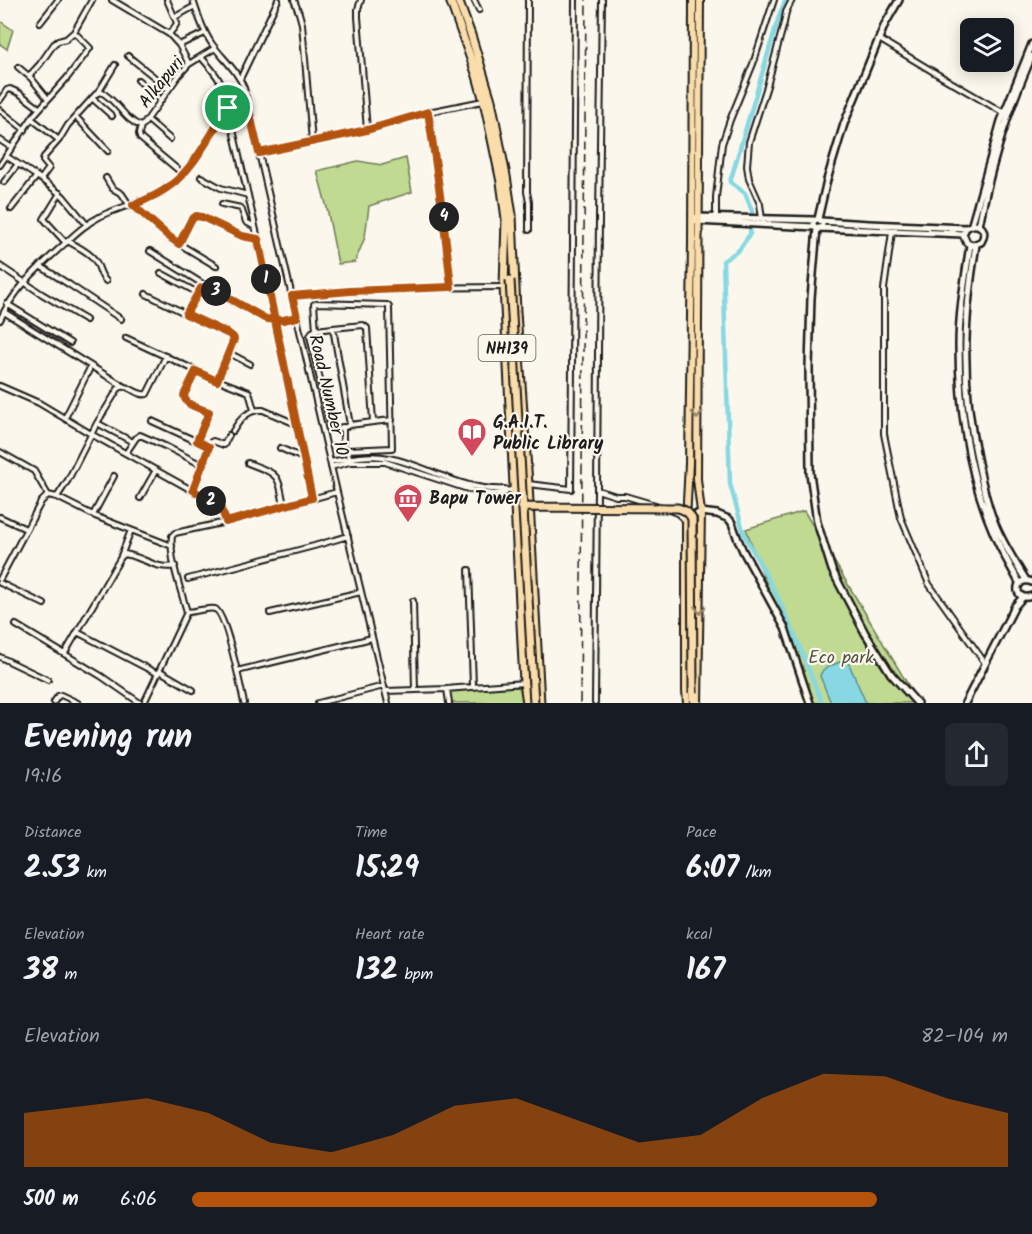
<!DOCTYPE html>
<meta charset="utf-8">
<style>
:root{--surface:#171b24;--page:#242831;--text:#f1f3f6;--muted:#9ea1a6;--accent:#b45309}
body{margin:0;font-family:Kalam,sans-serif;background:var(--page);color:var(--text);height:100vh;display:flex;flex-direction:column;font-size:22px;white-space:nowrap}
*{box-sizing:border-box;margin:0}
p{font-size:20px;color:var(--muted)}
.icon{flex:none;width:33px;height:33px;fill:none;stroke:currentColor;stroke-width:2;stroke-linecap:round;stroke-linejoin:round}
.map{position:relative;height:703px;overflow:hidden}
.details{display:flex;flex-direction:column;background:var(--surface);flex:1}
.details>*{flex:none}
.controls{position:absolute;left:960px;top:18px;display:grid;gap:12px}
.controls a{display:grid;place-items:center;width:54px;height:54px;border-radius:9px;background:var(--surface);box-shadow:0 3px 15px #0003;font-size:30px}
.pin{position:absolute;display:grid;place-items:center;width:51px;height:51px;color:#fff;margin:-26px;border:3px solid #fff;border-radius:50%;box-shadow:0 2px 6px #0007}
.km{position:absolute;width:30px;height:30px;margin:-15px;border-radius:50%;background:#222;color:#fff;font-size:16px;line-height:30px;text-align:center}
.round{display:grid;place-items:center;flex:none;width:63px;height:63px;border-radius:9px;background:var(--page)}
.head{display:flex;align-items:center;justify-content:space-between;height:102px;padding:0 24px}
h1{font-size:33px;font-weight:700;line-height:45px}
.metrics{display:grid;grid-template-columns:repeat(3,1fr);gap:9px;height:102px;padding:6px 24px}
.metrics div{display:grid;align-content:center}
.metrics b{font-size:30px;font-weight:700}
.metrics small{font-size:16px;font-weight:400}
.metrics p{font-size:16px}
.chart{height:168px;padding:12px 24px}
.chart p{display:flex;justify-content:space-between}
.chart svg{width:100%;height:108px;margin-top:6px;fill:var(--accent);opacity:.7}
ul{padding:0 24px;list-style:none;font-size:20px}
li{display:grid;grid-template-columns:96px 72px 1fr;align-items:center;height:45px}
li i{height:15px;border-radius:8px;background:var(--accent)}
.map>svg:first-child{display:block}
</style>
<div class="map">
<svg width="1032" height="703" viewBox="0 0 1032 703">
<rect width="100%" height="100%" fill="#fbf7ec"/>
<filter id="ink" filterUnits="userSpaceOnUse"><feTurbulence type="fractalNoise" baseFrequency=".0167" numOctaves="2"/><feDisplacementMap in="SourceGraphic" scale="12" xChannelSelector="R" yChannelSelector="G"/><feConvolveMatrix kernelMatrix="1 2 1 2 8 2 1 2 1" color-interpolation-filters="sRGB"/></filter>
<g filter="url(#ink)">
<path fill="#c0da91" stroke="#6e7b56" stroke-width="1.5" d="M0 21 13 30 7 49 0 44Z
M406 158 412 192 369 206 365 237 355 262 338 264 327 208 317 171 358 161 382 165Z
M804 511 919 703H811L746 529Z
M522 687 524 703H451L449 692 452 689Z"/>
<path fill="#87d8e2" stroke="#5c8d93" stroke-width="1.5" d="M842 661 849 664 866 703H831L820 676C822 667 834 665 842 661Z"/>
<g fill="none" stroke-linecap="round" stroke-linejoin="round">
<path stroke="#87d8e2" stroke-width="4.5" d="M786 0 780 13 730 182 745 193 752 211 750 234 739 250 723 261 730 484 744 534 777 596 798 643 822 703"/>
<g stroke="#1c1c1c" stroke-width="8">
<path id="street" d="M112 0 169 34 179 45 189 64
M167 0 177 23 174 28 169 34
M193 0C198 16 203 31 212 44 223 59 237 70 244 88L337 492 388 703
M294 0 299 13 302 24 312 141
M361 0 358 9V17L367 130
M474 0 479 10
M528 0 527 192 529 202V230
M602 0 599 217 597 490 616 496H625L659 506
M175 17 195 6
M40 23 58 0
M879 39 942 77 1004 113
M179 45 205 33
M128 56 169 89
M18 67 31 78 48 99
M29 76 40 64 54 44 58 41 66 39 74 32
M240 79 278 0
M138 80 161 100
M98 93 115 65
M246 97 234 101 228 108 258 239 312 498
M92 98 112 116
M0 100 7 90 10 89 19 93 39 108
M0 110 25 130
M428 112C437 170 445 228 451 287
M76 117 108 151
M32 119 59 140
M148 120 170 139
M141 126 139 134 140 138 183 174
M0 140 12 148
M259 153 367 130 428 112 483 101
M6 156 38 177 63 196 87 225
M0 165 34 115 67 78 90 48 74 32 92 0
M201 177 221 188 248 195
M106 178 112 188 122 194 130 206
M41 179 49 168 43 161 44 157 59 140 68 125 96 94 101 92C117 100 124 120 141 126L144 124 179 75 189 64 215 48
M4 182 18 164
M60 193 44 219 66 243
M222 204 241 208 246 222 255 227
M133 205 171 239 216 266
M11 209 37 176
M716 217V197L722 144 730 120 753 64 774 0
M762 219 760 204 749 179 747 166 749 142 767 86 784 23 786 12 792 0
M813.5 224a4.5 4.5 0 1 1 9 0a4.5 4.5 0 1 1-9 0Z
M892 232 884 289V434L901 518 929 584 985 663
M68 241C76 246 88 251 94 259 100 266 99 275 106 281
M179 244 191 220 196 216 202 217 242 236 258 239
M150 251 206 286
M0 266 42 294 86 320
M40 266 70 285 121 319
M161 273 198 293
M146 294 233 337 234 341 217 381
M292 296C363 290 433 287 504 287
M7 304 70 343
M4 312 123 386
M186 314 199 291 201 288 206 287 266 319 283 320 297 317
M0 320C14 289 37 269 61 247 73 236 85 224 101 216 124 205 150 201 171 185 196 166 210 134 228 108 224 83 217 75 201 57
M333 328 316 330 314 304 316 303 387 305 389 307 392 448 347 450
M316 330 312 332 310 336 331 428 334 429 343 427
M126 338 210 377 249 392 254 410
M229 353 250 364
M196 371 186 389 184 398 189 404 209 413 197 441
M0 386 39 403 91 434 213 502 222 509 226 522
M65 418 91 366
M152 421 209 447
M373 422 392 420
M97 423 133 442
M233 431C240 419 248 409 263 410L296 424
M280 448 303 458
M0 452 34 471 48 495
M126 453 136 438 140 435 167 447 202 465
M330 462C349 458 370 454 389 458 429 466 464 492 505 489L507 491
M350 462 347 450 343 447V428L350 425 373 422 367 328 363 325 333 328 350 425
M248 463C279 475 278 473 284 506
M331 467 350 462H385L477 492 493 494 505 493 507 491 515 489
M528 484 571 489 575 0
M193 490 211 442 213 441 224 445 229 435
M57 497 68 480 97 423 118 389C127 381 136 397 147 394L166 356
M140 498 156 470
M669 510 677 513 685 520
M93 515 114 476
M0 517 26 529
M121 556 131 530
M469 570 473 686
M0 579 41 502 48 495 57 497 95 516 172 546
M188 579 314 546 348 536
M0 583 44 604
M413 601 415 690
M270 613 361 592
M16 625 101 676 140 703
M77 632 158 674
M65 653 121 557 125 554 129 555C146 559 158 570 175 566
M0 657 48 680
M160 671 193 690
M237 671 372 638
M447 689 449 703
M386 691 446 689 524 683
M54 702 58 696 61 695 78 703
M144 703 187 612
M244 703C241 689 226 613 215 609 207 607 196 612 187 612 181 590 169 559 172 536L175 533 226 522 337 492
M318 703 384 686
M595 703 597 490"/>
</g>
<g stroke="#1c1c1c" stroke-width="10">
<path id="secondary" d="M697 217 815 220
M818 219 827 180 844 124 885 24 899 0
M696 221 815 227
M821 221 869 224 966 228C978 220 989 229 981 242L973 245 967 243 963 234 966 228
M972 224 1001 121 1032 44
M979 226C990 167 1008 110 1032 56
M817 228 811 298 809 367 810 473 817 522 832 570 865 633 891 674 917 703
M819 228 963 234
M970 245C965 278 959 312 959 345 959 409 969 476 994 534 1001 551 1011 567 1020 584
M976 245C963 323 961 385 978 463 982 483 987 505 995 524 1003 544 1015 562 1026 580
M690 518 701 512 717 514 729 519 732 523 737 537 743 551 785 628 810 703
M1032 582C1013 575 1013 603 1032 596
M965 703 1015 606 1023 597"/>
</g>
<g stroke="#1c1c1c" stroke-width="10">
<path id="primary" d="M687 703 686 691V521L689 463 692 242 693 0
M698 703 701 512 697 479 700 0"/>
</g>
<g stroke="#1c1c1c" stroke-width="11">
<path id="highway" d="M450 0 477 76 484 101 501 182 506 219 504 287 524 683 527 703
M458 0 471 35 491 100 506 176 512 215 516 312 528 484 540 703
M693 693V698L696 703"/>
</g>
<use href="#street" stroke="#fbf7ec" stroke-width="4"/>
<use href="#secondary" stroke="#fbf7ec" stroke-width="5"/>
<use href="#primary" stroke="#faddab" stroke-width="6"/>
<use href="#highway" stroke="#faddab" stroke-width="7"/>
<path stroke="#1c1c1c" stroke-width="1.5" stroke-dasharray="9 4.5" stroke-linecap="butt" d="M580 703 586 0"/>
<g stroke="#1c1c1c" stroke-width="11" stroke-linecap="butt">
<path id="highway-bridge" d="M510 280 534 703
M522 507 678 508C685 510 689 512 692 519L693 693"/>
</g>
<use href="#highway-bridge" stroke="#faddab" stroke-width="7"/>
</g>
<defs><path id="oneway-chevron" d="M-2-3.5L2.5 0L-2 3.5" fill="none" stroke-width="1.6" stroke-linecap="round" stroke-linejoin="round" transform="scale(1.5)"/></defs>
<g stroke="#96866b">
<use href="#oneway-chevron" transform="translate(697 415) rotate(90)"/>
<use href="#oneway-chevron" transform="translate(700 610) rotate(91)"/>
</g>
</g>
<g fill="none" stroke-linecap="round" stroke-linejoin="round" filter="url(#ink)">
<g stroke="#fff" stroke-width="12">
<path id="route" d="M228 108C210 134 196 166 171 185 160 194 146 200 133 205L167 235 179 244 191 220 196 216 202 217 242 236 258 239C276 325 294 412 312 498L226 522C222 503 208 500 193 490L209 447 197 441 209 412C200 408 185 406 184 395L196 371 217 381 234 339 233 337 229 334 186 314 201 288 204 287H209L266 319 283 320 297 317 292 296 350 291 451 287C445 228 437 170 428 112L367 130 259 153 246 97 234 101 228 108"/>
</g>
<use href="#route" stroke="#b45309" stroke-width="8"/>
</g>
<defs>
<g id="library-pin" transform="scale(1.5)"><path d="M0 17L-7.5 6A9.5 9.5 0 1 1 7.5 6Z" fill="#d1495b" stroke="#fbf7ec"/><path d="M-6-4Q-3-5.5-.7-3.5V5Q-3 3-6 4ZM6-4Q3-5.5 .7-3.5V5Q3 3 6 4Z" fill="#fff"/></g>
<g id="museum-pin" transform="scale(1.5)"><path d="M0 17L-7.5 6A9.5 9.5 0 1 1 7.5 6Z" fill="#d1495b" stroke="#fbf7ec"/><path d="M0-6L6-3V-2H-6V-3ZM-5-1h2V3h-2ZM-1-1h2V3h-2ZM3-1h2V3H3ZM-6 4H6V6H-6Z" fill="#fff"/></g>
</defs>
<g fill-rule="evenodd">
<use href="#library-pin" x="472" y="432"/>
<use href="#museum-pin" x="408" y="498"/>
</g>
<g text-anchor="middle" stroke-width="4.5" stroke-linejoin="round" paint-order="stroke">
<rect fill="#fbf7ec" stroke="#5f5e5a" stroke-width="1.5" x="478.5" y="335" width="57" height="26" rx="4.5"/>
<g font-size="16" font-weight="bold" fill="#1c1c1c">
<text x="507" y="354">NH139</text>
</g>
<g font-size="18" fill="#1c1c1c" stroke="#fbf7ec">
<text transform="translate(161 82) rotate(-51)" y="6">Alkapuri</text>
<text transform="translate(329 395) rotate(77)" y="6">Road Number 10</text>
</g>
<g font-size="18" font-weight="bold" fill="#1c1c1c" stroke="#fbf7ec" text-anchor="start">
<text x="493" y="428">G.A.I.T.<tspan x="493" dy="21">Public Library</tspan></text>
<text x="429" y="504">Bapu Tower</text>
</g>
<g font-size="18" fill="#4d553f" stroke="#fbf7ec">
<text x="841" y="663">Eco park</text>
</g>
</g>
</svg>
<div class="controls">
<a><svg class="icon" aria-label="layers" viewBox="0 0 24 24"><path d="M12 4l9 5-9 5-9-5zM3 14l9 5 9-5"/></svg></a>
</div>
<div class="pin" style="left:228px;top:108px;background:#1e9e55"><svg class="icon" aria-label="arrive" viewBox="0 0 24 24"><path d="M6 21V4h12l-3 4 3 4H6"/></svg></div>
<b class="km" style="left:266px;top:279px">1</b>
<b class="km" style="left:211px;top:501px">2</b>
<b class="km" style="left:216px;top:291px">3</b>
<b class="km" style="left:444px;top:217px">4</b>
</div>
<section class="details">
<div class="head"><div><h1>Evening run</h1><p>19:16</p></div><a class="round"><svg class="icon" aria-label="share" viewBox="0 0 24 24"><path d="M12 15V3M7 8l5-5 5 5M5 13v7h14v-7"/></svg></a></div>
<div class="metrics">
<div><p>Distance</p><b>2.53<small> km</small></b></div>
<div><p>Time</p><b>15:29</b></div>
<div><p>Pace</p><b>6:07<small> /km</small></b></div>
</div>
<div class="metrics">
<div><p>Elevation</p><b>38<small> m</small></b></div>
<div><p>Heart rate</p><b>132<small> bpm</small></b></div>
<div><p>kcal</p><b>167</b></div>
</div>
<div class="chart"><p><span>Elevation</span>82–104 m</p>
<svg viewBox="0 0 160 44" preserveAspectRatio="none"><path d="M0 44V22L10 19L20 16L30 22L40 34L50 38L60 31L70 19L80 16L90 25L100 34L110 31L120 16L130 6L140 7L150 16L160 22V44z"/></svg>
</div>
<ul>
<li><b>500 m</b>6:06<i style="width:84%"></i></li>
</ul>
</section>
